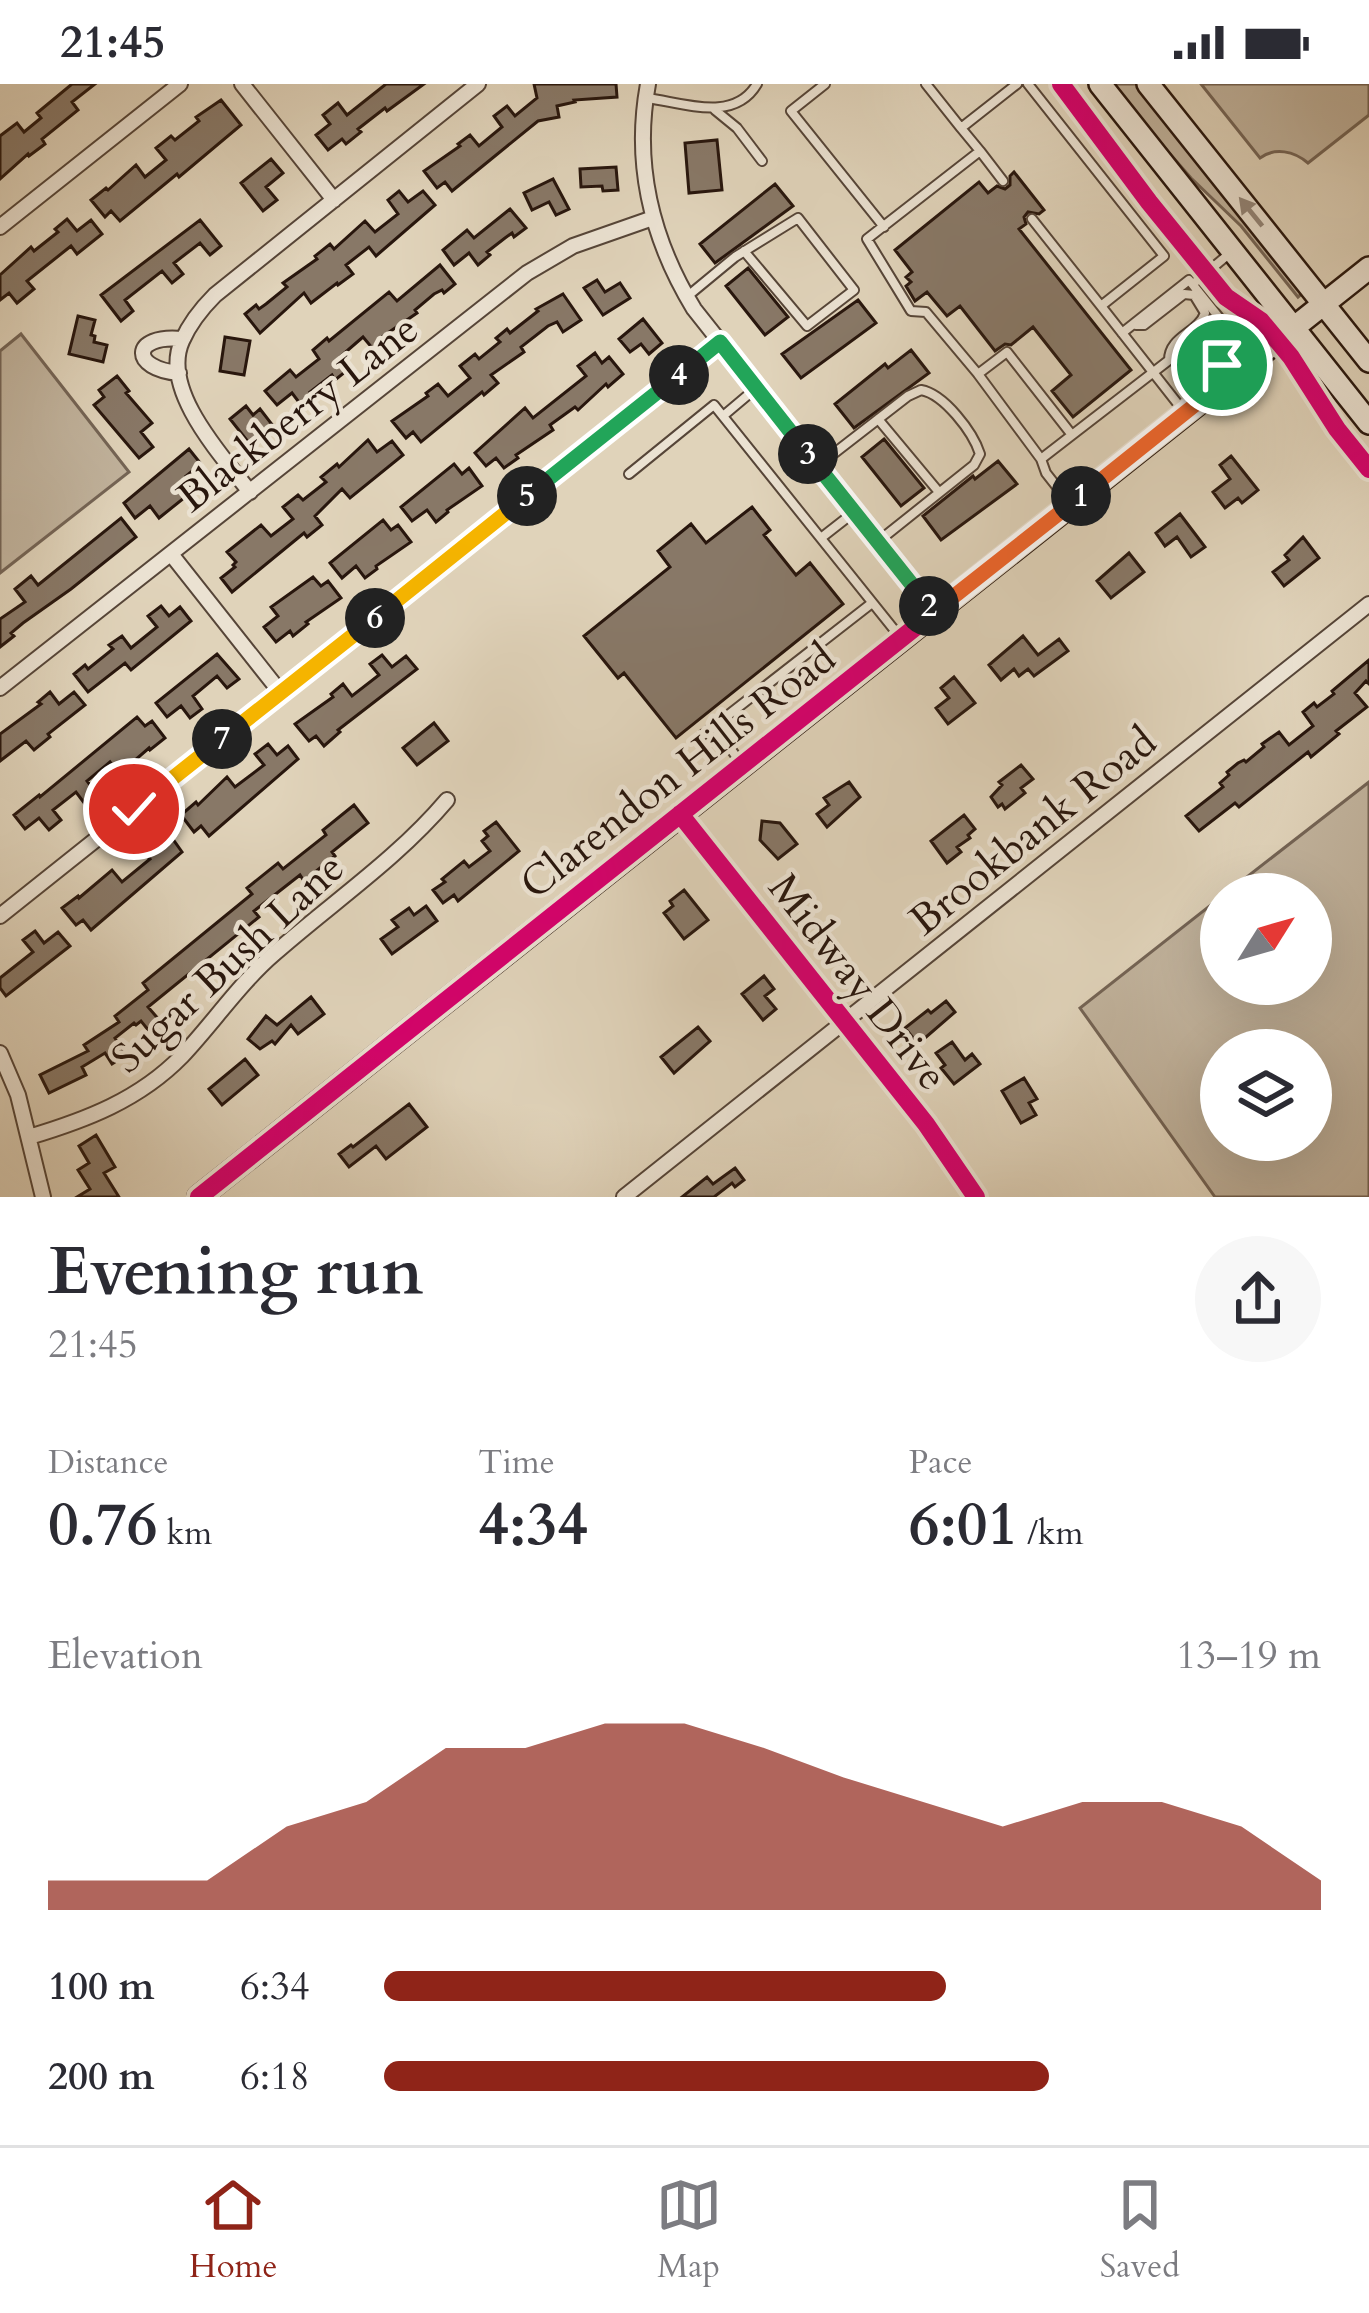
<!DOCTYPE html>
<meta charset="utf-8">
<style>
:root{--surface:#fff;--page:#f7f7f7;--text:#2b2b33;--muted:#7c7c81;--line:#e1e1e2;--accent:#8f2418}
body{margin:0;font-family:Cardo,serif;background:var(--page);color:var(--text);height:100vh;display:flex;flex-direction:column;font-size:45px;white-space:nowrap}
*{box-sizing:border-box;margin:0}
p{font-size:39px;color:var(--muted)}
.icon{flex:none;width:66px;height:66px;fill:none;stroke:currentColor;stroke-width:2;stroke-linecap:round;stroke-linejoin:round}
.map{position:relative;height:1113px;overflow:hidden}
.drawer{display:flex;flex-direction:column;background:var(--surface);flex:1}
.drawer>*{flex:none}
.needle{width:78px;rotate:53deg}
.controls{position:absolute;left:1200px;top:789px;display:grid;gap:24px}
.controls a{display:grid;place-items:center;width:132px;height:132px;border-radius:50%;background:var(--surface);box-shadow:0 12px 48px #0002;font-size:60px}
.pin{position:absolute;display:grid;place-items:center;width:102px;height:102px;color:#fff;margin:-51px;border:6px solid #fff;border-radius:50%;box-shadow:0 3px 12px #0007}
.km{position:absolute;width:60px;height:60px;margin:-30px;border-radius:50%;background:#222;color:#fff;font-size:33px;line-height:60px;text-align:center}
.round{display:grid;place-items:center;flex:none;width:126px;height:126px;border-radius:63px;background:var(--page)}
.summary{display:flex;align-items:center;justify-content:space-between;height:204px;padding:0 48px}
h1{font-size:66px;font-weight:700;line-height:90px}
.figures{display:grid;grid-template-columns:repeat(3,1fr);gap:18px;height:204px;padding:12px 48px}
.figures div{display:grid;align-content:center}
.figures b{font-size:60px;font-weight:700}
.figures small{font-size:33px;font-weight:400}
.figures p{font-size:33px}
.chart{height:336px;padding:24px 48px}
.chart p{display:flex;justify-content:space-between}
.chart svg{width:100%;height:216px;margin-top:12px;fill:var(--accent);opacity:.7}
ul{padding:0 48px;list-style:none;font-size:39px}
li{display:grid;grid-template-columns:192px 144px 1fr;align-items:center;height:90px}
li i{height:30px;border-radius:15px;background:var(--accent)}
.status{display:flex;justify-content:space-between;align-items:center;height:84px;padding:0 60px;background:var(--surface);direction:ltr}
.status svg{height:33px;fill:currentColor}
.tab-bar{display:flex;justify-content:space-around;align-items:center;height:168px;border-top:3px solid var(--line);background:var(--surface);font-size:33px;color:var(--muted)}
.tab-bar a{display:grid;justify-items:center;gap:6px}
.tab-bar .active{color:var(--accent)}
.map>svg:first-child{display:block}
</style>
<div class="status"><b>21:45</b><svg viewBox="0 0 49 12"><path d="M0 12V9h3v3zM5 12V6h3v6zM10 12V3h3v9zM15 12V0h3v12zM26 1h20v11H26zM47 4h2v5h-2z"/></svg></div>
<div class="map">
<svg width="1369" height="1113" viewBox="0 0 1369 1113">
<rect width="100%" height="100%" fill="#e0d3ba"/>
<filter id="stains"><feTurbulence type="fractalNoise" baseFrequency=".00167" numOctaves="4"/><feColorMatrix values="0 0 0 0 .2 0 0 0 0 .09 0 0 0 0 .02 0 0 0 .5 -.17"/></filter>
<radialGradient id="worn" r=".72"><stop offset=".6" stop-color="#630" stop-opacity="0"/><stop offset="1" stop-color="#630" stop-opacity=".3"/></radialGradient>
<path fill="#c1b39d" stroke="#746455" stroke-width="3" fill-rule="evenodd" d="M1109 0H1137L1304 208 1298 213 1241 142 1191 94Z
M1201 0H1369V31L1308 79C1294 67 1275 63 1260 74Z
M21 250 129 388 0 489V267Z
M1369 698V1113H1215L1080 924 1221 813V900H1311V810H1225ZM1221 966H1311V1056H1221Z"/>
<path fill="#887867" stroke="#28160d" stroke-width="3" d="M72 0H95L72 18 78 26 42 55 45 60 29 72 28 70 0 95V52L17 39 24 48 41 34 37 29Z
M386 0H424L387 27 385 24 358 45 361 48 346 60 342 55 328 66 316 51 330 40 323 31 338 19 347 31Z
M534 0H616L617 13 574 16 575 18 557 22 559 33 538 37 452 107 445 98 437 104 424 87 460 62 458 60 470 51 479 62 502 43 494 32 507 22 515 32 537 14Z
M221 16 241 41 179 93 177 90 120 137 111 127 105 133 91 116 106 104 108 106 136 81 145 93 166 76 156 64 171 52 175 56 199 37 196 33Z
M717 56 722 106 689 109 685 59Z
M271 75 283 89 266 103 277 116 263 127 241 99Z
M616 83 618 106 603 107 602 102 581 103 580 85Z
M1014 88 1044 126 1039 130 1028 128 1024 133 1026 140 1019 145 1131 286 1073 333 1052 307 1071 291 1033 243 1011 261 1005 260 995 267 960 222 947 232 927 208 915 217 906 202 911 198 906 193 912 188 895 166 979 98 988 109 997 102 1005 105 1010 101V92Z
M553 95 569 125 556 131 549 118 532 126 524 109Z
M775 100 793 122 715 179 700 160Z
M399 107 408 118 423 107 435 121 376 172 369 163 346 181 353 190 338 201 337 199 311 219 304 209 260 249 245 230 256 221 259 225 266 220 287 203 283 199 317 175 315 172 330 160 334 165 365 137 375 148 398 130 388 116Z
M510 125 526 144 514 153 512 149 505 154 487 168 490 171 478 181 469 169 454 181 443 166 467 146 474 154Z
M67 135 77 147 91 136 102 150 77 170 71 162 27 197 34 205 17 219 9 209 0 216V191L31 163 34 167 58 148 55 145Z
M200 136 221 162 210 171 200 159 174 179 183 190 172 199 162 187 125 216 133 227 121 237 101 211Z
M440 181 455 200 444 209 442 206 434 210 415 226 417 229 382 253 384 256 373 265 363 253 341 272 350 284 335 296 332 291 310 308 313 312 301 321 292 309 277 321 265 307 290 286 296 293 319 275 313 266 327 254 329 257 389 208 397 217Z
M748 184 788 233 765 251 726 202Z
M597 196 605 208 620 199 630 214 603 231 584 204Z
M563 210 581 236 563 248 557 238 548 242 521 263 524 268 491 291 498 299 484 311 482 308 421 358 413 348 406 354 392 337 428 312 426 309 438 300 448 312 470 294 460 282 475 270 479 275 500 258 496 254 507 245 510 249 538 227 536 225Z
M858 216 876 239 801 294 782 270Z
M78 232 95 236 91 251 95 252 94 258 107 261 103 278 69 270Z
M643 235 662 259 649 270 641 260 630 268 619 255Z
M225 253 250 257 244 291 220 287Z
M911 266 929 289 854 344 835 320 885 280 888 284Z
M595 269 602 279 609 273 623 290 608 303 606 300 578 326 575 323 550 341 553 346 516 371 518 374 504 384 496 374 486 382 475 369 525 324 533 334 586 292 578 282Z
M117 292 129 307 126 309 152 339 141 348 153 363 139 374 94 321 104 313 99 306Z
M246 322 253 331 260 325 274 343 249 359 230 335Z
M884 355 924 404 901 422 862 373Z
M368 356 377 368 392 357 403 371 350 414 342 405 315 432 322 441 307 453 304 449 232 508 221 494 235 483 233 481 236 478 227 468 261 441 271 452 293 435 283 423 298 411 303 416 326 398 321 393 337 380 339 383Z
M189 365 201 380 186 392 188 394 185 396 194 406 159 434 150 422 135 434 124 419Z
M1231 372 1258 406 1242 419 1238 414 1225 424 1213 408 1230 395 1220 381Z
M998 377 1017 400 941 456 923 432 973 392 975 395Z
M454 380 462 390 469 384 482 402 447 426 448 428 436 438 427 426 412 437 401 423Z
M752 423 770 446 764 451 796 491 810 479 843 520 676 654 624 589 618 594 584 552 670 483 658 467 691 440 706 459Z
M1180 430 1205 463 1191 473 1177 453 1165 462 1156 449Z
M121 434 136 453 71 505 23 539 11 549 14 552 0 563V535L25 518 15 505 31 492 38 501Z
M383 436 391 446 398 441 411 458 376 482 377 485 365 494 356 482 342 494 330 479Z
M1303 453 1319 474 1284 502 1273 488 1289 476 1285 471Z
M1129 469 1144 488 1111 514 1097 497Z
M313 493 321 502 328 497 341 514 306 538 308 540 293 552 290 547 276 558 264 543 278 532 271 523Z
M161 522 169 532 180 523 191 537 131 586 125 579 88 608 74 590 85 581 88 585 113 565 109 561 122 552 131 564 157 543 148 532Z
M1023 552 1038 571 1059 555 1068 567 1034 592 1028 585 1019 592 1014 585 1001 596 989 581Z
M217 570 239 595 227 604 217 592 193 612 202 625 190 634 181 622 167 633 156 619Z
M382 571 392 583 406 572 417 585 338 646 340 648 324 662 316 652 309 657 295 640 333 613 331 610 343 600 352 612 379 591 370 580Z
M1369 576V600L1366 597 1355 609 1367 623 1336 647 1339 650 1311 673 1308 668 1239 723 1235 719 1199 747 1186 732 1223 703 1220 699 1229 691 1227 688 1238 679 1244 676 1246 678 1264 663 1262 660 1279 648 1289 661 1313 642 1303 628 1314 619 1317 623 1334 610 1332 607Z
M954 593 975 619 948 640 936 624 949 614 941 604Z
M50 608 59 620 74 608 85 621 48 650 50 653 34 666 26 657 0 677V650L41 620 38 618Z
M137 633 145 642 152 637 165 654 150 666 149 664 119 690 110 678 87 697 97 710 85 720 76 708 53 726 61 736 49 746 39 734 25 745 14 731 39 711 40 713Z
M434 639 448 657 417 681 403 664Z
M268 660 277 671 288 662 298 675 209 752 201 742 194 748 181 731 196 718 198 721 227 693 235 703 264 681 255 670Z
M1021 681 1033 695 1021 704 1025 709 1005 725 1002 720 998 723 991 713 1002 701 999 698Z
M849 698 860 713 827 743 817 730 829 721 824 714Z
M354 721 368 739 332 768 335 772 304 797 300 791 254 827 259 833 148 923 161 938 149 947 141 937 136 941 134 939 115 954 126 971 112 980 105 969 82 983 86 991 49 1009 40 991 88 967 84 961 119 938 115 932 148 906 143 899 252 810 247 804 278 779 283 785 326 751 323 746Z
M964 731 975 745 968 751 970 754 957 763 961 768 947 779 931 757Z
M762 737 780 739 797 760 778 775 760 756Z
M496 738 519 767 458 817 454 811 443 819 433 806 445 798 442 795 464 777 469 783 490 767 482 757 488 752 484 747Z
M152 752 161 763 172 754 182 768 91 846 83 836 76 841 62 824 78 812 79 814 112 786 122 798 150 775 139 763Z
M684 806 708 836 684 855 664 829 673 822 670 817Z
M426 822 437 837 392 870 381 855 398 843 392 836 409 824 414 831Z
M35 847 44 859 58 848 70 862 6 912 0 904V894L33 868 23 856Z
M764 892 774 905 765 912 776 925 763 936 742 910Z
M311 913 324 930 298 950 291 941 275 960 272 957 260 965 248 955 266 932 277 941Z
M946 917 955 928 918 960 905 944 928 926 931 929Z
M698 943 710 957 674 989 661 973Z
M952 958 965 976 972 970 980 980 954 1000 941 984 945 981 936 969Z
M245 975 258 991 222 1021 209 1005Z
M1024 994 1037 1015 1029 1019 1036 1031 1021 1039 1002 1007Z
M409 1020 427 1043 386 1075 376 1062 349 1083 339 1070 351 1061 353 1063Z
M96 1051 115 1083 104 1089 119 1113H77L90 1105 78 1086 89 1079 79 1062Z
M735 1084 744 1096 735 1103 732 1099 714 1113H682L707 1093 713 1100Z"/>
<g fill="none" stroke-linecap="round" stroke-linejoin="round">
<g stroke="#564538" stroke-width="12">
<path id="lane" d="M825 0 791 27 884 143
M926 0 961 44 1017 0
M1028 0 1164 172 1101 222 1185 329
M647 14C684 19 734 39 757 0
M715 26 737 44 762 77
M961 44 980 67 867 155 911 227 926 228 978 290 1041 375 1046 389 1068 417
M980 67 1003 97
M1032 135 1101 222
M1193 200 1229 170
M689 211 735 173 798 134 854 206 807 242 744 167
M1136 241H1144L1184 210 1194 211 1205 229C1198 249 1169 252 1169 276
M978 290 1007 268 1072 351 1041 375
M723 332 755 305
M878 335 938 407
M1072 351 1221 236 1189 196 1122 249
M819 381 908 312 921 306C944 310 973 348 980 370L974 381 880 456
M629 390 714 321 900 553
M821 454 853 429
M714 642 741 679
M700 653 872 519"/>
</g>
<g stroke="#564538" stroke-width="18">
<path id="street" d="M242 0 334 116
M648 0C633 81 652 156 694 225L934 528
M0 143 180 0
M179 289C130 285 131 250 182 255
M250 408C223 373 160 306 182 257 189 241 203 223 215 211L478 0
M171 470 281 609
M0 604 527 189 573 162 653 134
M680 730 926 1040 976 1113
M0 832 720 258
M0 969 18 1011 43 1113
M29 1053C86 1036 139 1016 182 972 214 938 240 899 275 869 333 818 397 775 447 716
M624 1113 1369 520"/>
</g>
<g stroke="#28160d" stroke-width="26">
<path id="secondary" d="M1100 0 1369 339
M1148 0 1369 277
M199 1113 1369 184"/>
</g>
<use href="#lane" stroke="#ebe2d2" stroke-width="8"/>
<use href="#street" stroke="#ebe2d2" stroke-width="14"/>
<use href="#secondary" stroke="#ebe2d2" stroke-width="21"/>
<g stroke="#ebe2d2" stroke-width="26">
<path id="cycleway" d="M1061 0 1149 118 1226 213 1261 237 1291 273 1337 345 1369 385
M680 730 926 1040 976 1113
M199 1113 1201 316C1214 293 1226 280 1243 260 1250 251 1253 244 1261 237"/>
</g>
<use href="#cycleway" stroke="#d6006c" stroke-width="18"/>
</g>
<defs><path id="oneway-solid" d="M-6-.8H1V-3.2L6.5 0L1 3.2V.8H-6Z" transform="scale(3)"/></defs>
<use fill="#938679" href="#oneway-solid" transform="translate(1251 128) rotate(-129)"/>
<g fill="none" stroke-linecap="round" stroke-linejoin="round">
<g stroke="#fff" stroke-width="24">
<path id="split-1" d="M1081 412 1201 316 1222 281"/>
</g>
<g stroke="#fff" stroke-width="24">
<path id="split-2" d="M929 522 934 528 1081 412"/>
</g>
<g stroke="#fff" stroke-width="24">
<path id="split-3" d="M808 370 929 522"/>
</g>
<g stroke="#fff" stroke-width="24">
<path id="split-4" d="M679 291 720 258 808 370"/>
</g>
<g stroke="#fff" stroke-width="24">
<path id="split-5" d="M527 412 679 291"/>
</g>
<g stroke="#fff" stroke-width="24">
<path id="split-6" d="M375 534 527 412"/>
</g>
<g stroke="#fff" stroke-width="24">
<path id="split-7" d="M222 655 375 534"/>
</g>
<g stroke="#fff" stroke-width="24">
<path id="split-8" d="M134 725 222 655"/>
</g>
<use href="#split-1" stroke="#f0652b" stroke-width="15"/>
<use href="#split-2" stroke="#f0652b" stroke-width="15"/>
<use href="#split-3" stroke="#22a559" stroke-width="15"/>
<use href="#split-4" stroke="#22a559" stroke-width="15"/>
<use href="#split-5" stroke="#22a559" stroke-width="15"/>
<use href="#split-6" stroke="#f5b400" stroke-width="15"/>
<use href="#split-7" stroke="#f5b400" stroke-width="15"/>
<use href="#split-8" stroke="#f5b400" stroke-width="15"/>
</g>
<g text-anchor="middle" stroke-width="9" stroke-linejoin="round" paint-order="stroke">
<g font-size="42" fill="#28160d" stroke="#ebe2d2">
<text transform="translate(297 328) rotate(-38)" y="15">Blackberry Lane</text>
<text transform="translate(677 686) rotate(-38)" y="15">Clarendon Hills Road</text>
<text transform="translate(1032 746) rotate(-39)" y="15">Brookbank Road</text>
<text transform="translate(227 878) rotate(-43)" y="15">Sugar Bush Lane</text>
<text transform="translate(859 897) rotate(52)" y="15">Midway Drive</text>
</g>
</g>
<rect width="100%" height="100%" filter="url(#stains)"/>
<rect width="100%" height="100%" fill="url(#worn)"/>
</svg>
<div class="controls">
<a><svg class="needle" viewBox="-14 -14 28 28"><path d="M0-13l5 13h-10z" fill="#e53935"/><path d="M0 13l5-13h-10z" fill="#7c7c81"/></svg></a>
<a><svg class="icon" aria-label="layers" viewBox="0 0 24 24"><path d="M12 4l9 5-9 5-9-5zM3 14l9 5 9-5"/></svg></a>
</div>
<div class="pin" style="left:1222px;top:281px;background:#1e9e55"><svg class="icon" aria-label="arrive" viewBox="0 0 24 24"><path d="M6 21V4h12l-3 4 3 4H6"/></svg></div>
<div class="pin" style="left:134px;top:725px;background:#d93025"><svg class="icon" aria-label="check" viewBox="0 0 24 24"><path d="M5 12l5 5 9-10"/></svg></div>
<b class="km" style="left:1081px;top:412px">1</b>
<b class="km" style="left:929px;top:522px">2</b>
<b class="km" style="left:808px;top:370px">3</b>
<b class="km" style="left:679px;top:291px">4</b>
<b class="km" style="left:527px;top:412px">5</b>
<b class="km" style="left:375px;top:534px">6</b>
<b class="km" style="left:222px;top:655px">7</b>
</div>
<section class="drawer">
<div class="summary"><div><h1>Evening run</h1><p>21:45</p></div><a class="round"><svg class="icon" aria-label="share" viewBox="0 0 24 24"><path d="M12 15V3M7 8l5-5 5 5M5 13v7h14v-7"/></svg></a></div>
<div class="figures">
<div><p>Distance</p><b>0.76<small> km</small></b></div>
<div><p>Time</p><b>4:34</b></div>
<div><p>Pace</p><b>6:01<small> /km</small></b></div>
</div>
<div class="chart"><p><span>Elevation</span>13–19 m</p>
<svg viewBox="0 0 160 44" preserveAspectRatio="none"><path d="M0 44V38L10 38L20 38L30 27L40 22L50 11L60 11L70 6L80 6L90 11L100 17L110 22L120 27L130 22L140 22L150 27L160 38V44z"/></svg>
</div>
<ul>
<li><b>100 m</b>6:34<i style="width:60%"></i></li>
<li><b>200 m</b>6:18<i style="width:71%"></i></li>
</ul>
</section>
<nav class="tab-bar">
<a class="active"><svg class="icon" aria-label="home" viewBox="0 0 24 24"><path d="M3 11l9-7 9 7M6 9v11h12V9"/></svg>Home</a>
<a><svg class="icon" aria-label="map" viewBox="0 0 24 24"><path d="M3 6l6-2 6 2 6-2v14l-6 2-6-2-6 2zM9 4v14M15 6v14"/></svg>Map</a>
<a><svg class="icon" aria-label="saved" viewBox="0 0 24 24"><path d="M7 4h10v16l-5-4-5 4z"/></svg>Saved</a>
</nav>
